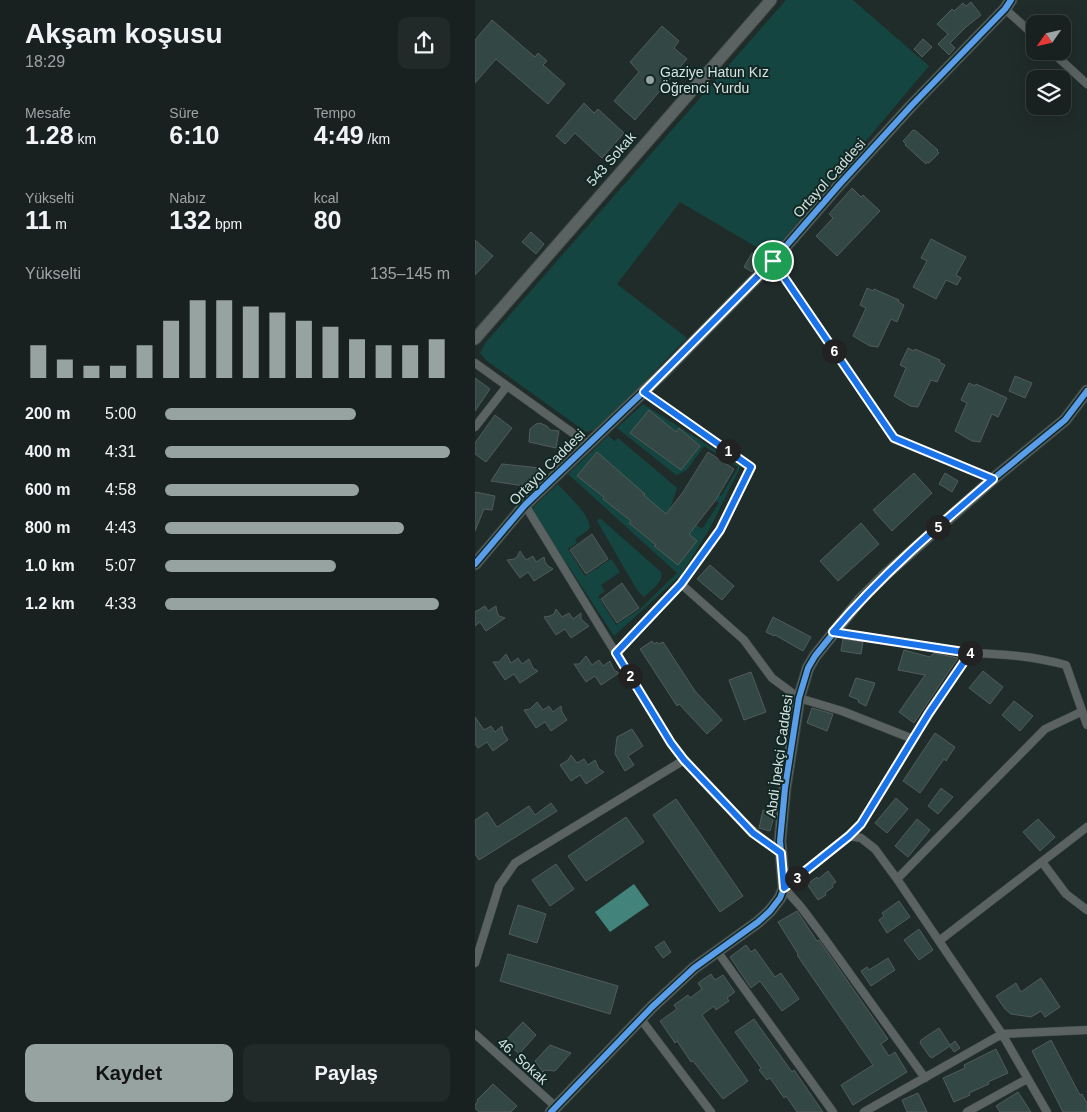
<!DOCTYPE html>
<html lang="tr">
<meta charset="utf-8">
<style>
:root{--surface:#182120;--page:#212929;--text:#f1f3f6;--muted:#9fa3a5;--line:#363e3e;--accent:#96a3a1}
body{margin:0;font-family:Arial,sans-serif;background:var(--page);color:var(--text);height:100vh;display:flex;flex-direction:column;font-size:19px;white-space:nowrap}
*{box-sizing:border-box;margin:0}
p{font-size:16px;color:var(--muted)}
.icon{flex:none;width:28px;height:28px;fill:none;stroke:currentColor;stroke-width:2;stroke-linecap:round;stroke-linejoin:round}
.map{position:relative;flex:1;overflow:hidden}
.side{display:flex;flex-direction:column;background:var(--surface);width:475px}
.side>*{flex:none}
.needle{width:32px;rotate:236deg}
.fabs{position:absolute;left:551px;top:15px;display:grid;gap:10px}
.fabs a{display:grid;place-items:center;width:45px;height:45px;border-radius:10px;background:var(--surface);box-shadow:0 5px 20px #0002,0 0 0 1px var(--line);font-size:25px}
.pin{position:absolute;display:grid;place-items:center;width:42px;height:42px;color:#fff;margin:-21px;border:2px solid #fff;border-radius:50%;box-shadow:0 1px 5px #0007}
.km{position:absolute;width:25px;height:25px;margin:-12px;border-radius:50%;background:#222;color:#fff;font-size:14px;line-height:25px;text-align:center}
.round{display:grid;place-items:center;flex:none;width:52px;height:52px;border-radius:10px;background:var(--page)}
.head{display:flex;align-items:center;justify-content:space-between;height:85px;padding:0 25px}
h1{font-size:28px;font-weight:700;line-height:38px}
.stats{display:grid;grid-template-columns:repeat(3,1fr);gap:8px;height:85px;padding:5px 25px}
.stats div{display:grid;align-content:center}
.stats b{font-size:25px;font-weight:700}
.stats small{font-size:14px;font-weight:400}
.stats p{font-size:14px}
.chart{height:140px;padding:10px 25px}
.chart p{display:flex;justify-content:space-between}
.chart svg{width:100%;height:90px;margin-top:5px;stroke:var(--accent);stroke-width:6}
.cta{display:flex;gap:10px;margin-top:auto;padding:10px 25px}
.cta a{flex:1;height:58px;border-radius:10px;background:var(--accent);color:#111;font-size:20px;font-weight:700;line-height:58px;text-align:center}
.cta a+a{background:var(--page);color:var(--text)}
ul{padding:0 25px;list-style:none;font-size:16px}
li{display:grid;grid-template-columns:80px 60px 1fr;align-items:center;height:38px}
li i{height:12px;border-radius:6px;background:var(--accent)}
main{display:flex;flex:1;min-height:0}
.map>svg:first-child{display:block}
</style>
<main>
<section class="side">
<div class="head"><div><h1>Akşam koşusu</h1><p>18:29</p></div><a class="round"><svg class="icon" aria-label="share" viewBox="0 0 24 24"><path d="M12 15V3M7 8l5-5 5 5M5 13v7h14v-7"/></svg></a></div>
<div class="stats">
<div><p>Mesafe</p><b>1.28<small> km</small></b></div>
<div><p>Süre</p><b>6:10</b></div>
<div><p>Tempo</p><b>4:49<small> /km</small></b></div>
</div>
<div class="stats">
<div><p>Yükselti</p><b>11<small> m</small></b></div>
<div><p>Nabız</p><b>132<small> bpm</small></b></div>
<div><p>kcal</p><b>80</b></div>
</div>
<div class="chart"><p><span>Yükselti</span>135–145 m</p>
<svg viewBox="0 0 160 44" preserveAspectRatio="none"><path d="M5 44V28M15 44V35M25 44V38M35 44V38M45 44V28M55 44V16M65 44V6M75 44V6M85 44V9M95 44V12M105 44V16M115 44V19M125 44V25M135 44V28M145 44V28M155 44V25"/></svg>
</div>
<ul>
<li><b>200 m</b>5:00<i style="width:67%"></i></li>
<li><b>400 m</b>4:31<i style="width:100%"></i></li>
<li><b>600 m</b>4:58<i style="width:68%"></i></li>
<li><b>800 m</b>4:43<i style="width:84%"></i></li>
<li><b>1.0 km</b>5:07<i style="width:60%"></i></li>
<li><b>1.2 km</b>4:33<i style="width:96%"></i></li>
</ul>
<div class="cta"><a>Kaydet</a><a>Paylaş</a></div>
</section>
<div class="map">
<svg width="612" height="1112" viewBox="0 0 612 1112">
<rect width="100%" height="100%" fill="#202c2a"/>
<path fill="#154540" d="M311 0H378L454 66 295 255 205 202 142 284 212 338 123 429 111 432 12 361 5 353 11 342Z
M168 404 266 466 235 528 206 575 139 636 56 509 83 484C93 496 112 511 115 527L112 531 100 539 102 543 93 549 110 576 136 559 145 572 126 585 130 591 123 596 141 625 165 609 202 573 93 474 133 436 140 441 143 438 202 488 196 506 227 529 244 503 217 481 218 478 246 496 263 467 229 446 211 471 201 475 142 428Z
M125 518 186 572C189 582 176 590 169 597L162 590 122 521Z"/>
<path fill="#42847c" d="M159 884 174 905 135 932 120 912Z"/>
<path fill="#334745" stroke="#525c5a" d="M496 2 506 15 491 27 475 43 480 48 474 55 463 44 473 34 462 24 477 9 479 11 488 3 491 6Z
M17 20 60 57 63 53 72 61 68 65 90 84 73 104 21 59 0 83V40Z
M187 26 204 41 199 48 212 59 160 120 139 101 164 72 155 62Z
M448 39 457 47 447 57 439 49Z
M109 103 119 113 123 109 149 133 127 158 100 133 90 144 81 136Z
M438 130 441 131 463 150 462 151 464 153 454 163 452 162 451 164 430 145 431 144 428 141Z
M377 188 386 197 388 195 405 211 362 256 341 236 358 218 354 214Z
M56 232 69 244 61 254 47 242Z
M456 239 491 257 481 275 486 278 482 285 471 280 461 299 438 287 452 261 446 258Z
M0 240 18 256 0 275Z
M277 253 288 259 277 272 269 267Z
M392 288 398 291 399 289 424 300 423 302 429 305 422 322 416 319 403 347 395 346 378 336 391 308 385 305Z
M433 348 439 351 440 349 465 360 464 362 470 365 462 382 456 380 443 407 435 406 419 396 431 368 425 365Z
M540 376 557 383 550 398 534 391Z
M0 378 15 389 0 411Z
M494 383 500 386 501 384 532 398 523 417 517 414 505 442 497 441 480 431 492 403 486 400Z
M174 410 201 432 204 428 225 446 206 470 155 433Z
M20 415 37 428 11 462 0 454V443Z
M65 423 72 426 75 430 84 431 81 448 54 442 55 429 61 424Z
M122 452 170 494 169 495 191 514 208 492 233 452 259 469 240 501 214 534 222 541 203 565 179 546 181 545 154 523 156 521 128 499 129 497 102 476Z
M27 464 65 468 49 486 16 481Z
M439 473 457 493 417 531 398 510Z
M470 473 483 481 477 492 464 484Z
M0 492 20 496 17 510 9 509 0 531Z
M386 523 404 544 363 581 345 561Z
M117 534 133 559 111 574 95 550Z
M45 551 51 560 58 556 61 562 69 557 70 562 73 566 78 569 59 581 53 572 45 578 32 560 39 559 42 557Z
M235 565 259 586 247 600 222 579Z
M147 583 164 608 142 623 126 599Z
M10 606 13 611 21 606 22 612 24 616 30 618 11 631 5 622 0 626V612Z
M81 609 87 617 94 613 98 619 106 613V619L114 626 96 638 90 629 81 635 69 617 75 616 79 614Z
M298 617 336 637 328 651 300 635 299 636 291 632Z
M368 639 388 642 386 654 366 651Z
M177 641 179 644 182 642 184 644 188 642 220 691 247 720 232 734 204 704 202 706 165 649Z
M429 650 455 657 459 653 483 658 439 723 424 712 450 675 423 670Z
M31 654 36 663 43 658 47 664 54 659 58 668 63 671 45 683 39 674 30 680 18 662H24Z
M111 656 117 665 124 660 128 666 135 661 139 670 144 673 126 685 120 676 111 682 99 664H104Z
M508 671 528 687 515 704 494 688Z
M276 672 291 712 269 720 254 680Z
M381 678 400 683 391 706 383 702 384 700 374 696Z
M539 701 558 716 545 731 527 715Z
M62 702 68 710 74 706 78 712 86 706 87 712 92 720 76 731 70 722 61 728 49 710 55 709Z
M337 708 358 714 352 731 332 723Z
M0 717 9 730 16 726 20 732 27 726 28 732 33 740 18 751 12 742 3 748 0 744Z
M157 729 168 746 153 756 159 765 150 771 140 754 142 737Z
M460 733 480 747 471 761 469 759 445 793 428 781Z
M96 755 102 763 109 759 113 765 120 760 124 769 129 772 111 784 105 775 96 781 85 765 93 760Z
M466 788 478 797 463 814 453 806Z
M421 798 433 809 412 833 400 823Z
M201 799 268 896 245 912 178 815Z
M76 803 82 811 4 860 0 854V820L12 812 22 827 54 806 60 815Z
M288 810 300 813 295 831 284 828Z
M151 817 169 842 111 881 93 856Z
M442 819 455 830 433 857 420 846Z
M563 819 580 837 565 851 548 832Z
M81 864 99 889 75 906 57 880Z
M353 871 361 882 357 885 358 887 350 893 351 895 343 900 332 884 342 877 343 879Z
M424 901 435 917 412 933 404 920 409 916 407 913Z
M43 905 71 914 62 943 34 934Z
M322 911 342 941 344 940 413 1039 406 1044 414 1056 420 1052 432 1072 378 1105 366 1085 398 1065 322 955 323 954 303 922Z
M444 929 458 950 444 960 429 940Z
M189 941 196 952 188 958 180 947Z
M271 945 276 952 280 949 300 977 306 973 324 999 307 1011 285 981 276 988 255 957Z
M33 954 143 986 135 1014 25 981Z
M413 958 420 970 396 986 386 971 392 967 394 970Z
M236 974 240 980 248 975 260 992 252 998 254 1001 241 1010 239 1006 227 1015 273 1081 248 1099 218 1061 216 1062 202 1041 200 1043 185 1021 202 1009 199 1005 213 995 215 998 227 989 223 983Z
M566 978 585 1007 570 1017 566 1011 556 1017 536 1014 530 1009 521 996 541 983 546 992Z
M279 1019 317 1072 319 1070 348 1112H322L311 1096 309 1098 295 1078 292 1080 284 1070 286 1068 260 1032Z
M48 1022 61 1035 44 1054 30 1041Z
M464 1028 475 1045 480 1041 485 1048 479 1052 475 1046 457 1058 455 1057 445 1043 446 1040Z
M576 1040 605 1095 607 1094 612 1103V1112H588L557 1051Z
M75 1045 96 1053 80 1071 70 1070 68 1072 60 1061Z
M521 1049 533 1073 513 1082 514 1084 494 1093 495 1095 479 1102 468 1078 490 1068 489 1065Z
M18 1084 42 1106 36 1112H4L0 1108V1105L3 1101 2 1100Z
M543 1092 556 1112H525L521 1106Z
M443 1093 452 1112H432L427 1100Z"/>
<g fill="none" stroke-linecap="round" stroke-linejoin="round">
<g stroke="#3f4947" stroke-width="9">
<path id="street" d="M530 9 560 36
M576 51 612 84
M298 261 419 439 518 479
M0 363 113 444
M169 392 276 467 245 530 206 584
M0 427 32 386
M50 505 196 743C225 782 267 824 305 853
M141 653 206 584 269 640 297 678 324 698 367 711 438 739 495 653 359 632
M495 653C529 654 557 656 591 665L612 725
M374 836 386 824 438 739
M567 862 591 894 612 910
M422 879 570 729 606 712
M464 941 612 827
M242 951 358 1112
M0 963 24 886 40 863 209 760
M165 1018 236 1112
M0 1034 80 1106
M450 1078 347 935 326 907 309 888 374 836 386 838 400 849 422 879 527 1034 572 1112
M389 1112 527 1034 612 1030
M492 1112 552 1079"/>
</g>
<g stroke="#3f4947" stroke-width="13">
<path id="secondary" d="M0 339 296 0
M0 564 50 505 189 372 298 261 364 185 437 105 530 9 536 0
M76 1112 177 1007 219 968 283 922 295 911 305 898 309 888 305 841 310 788 324 698 333 668 340 656 385 600 410 575 518 479 590 420 612 391"/>
</g>
<use href="#street" stroke="#5a6361" stroke-width="8"/>
<use href="#secondary" stroke="#5a6361" stroke-width="11"/>
<g stroke="#112724" stroke-width="9">
<path id="cycleway" d="M0 564 50 505 189 372 298 261 364 185 437 105 530 9 536 0
M76 1112 177 1007 219 968 283 922 295 911 305 898 309 888 305 841 310 788 324 698 333 668 340 656 385 600 410 575 518 479 590 420 612 391"/>
</g>
<use href="#cycleway" stroke="#5a9eea" stroke-width="6"/>
</g>
<g fill="none" stroke-linecap="round" stroke-linejoin="round">
<g stroke="#fff" stroke-width="10">
<path id="route" d="M298 261 419 438 518 479C462 527 406 575 358 632L495 653 454 713 386 824 374 836 309 888 306 853 278 833 209 760 196 743 141 653 206 584 245 530 276 467 169 392Z"/>
</g>
<use href="#route" stroke="#1a73e8" stroke-width="6"/>
</g>
<circle fill="#96a3a1" stroke="#112724" stroke-width="2" cx="175" cy="80" r="5"/>
<g text-anchor="middle" stroke-width="4" stroke-linejoin="round" paint-order="stroke">
<g font-size="14" fill="#d6e3e1" stroke="#112724" text-anchor="start">
<text x="185" y="77">Gaziye Hatun Kız<tspan x="185" dy="16">Öğrenci Yurdu</tspan></text>
</g>
<g font-size="14" fill="#d6e3e1" stroke="#112724">
<text transform="translate(136 159) rotate(-49)" y="5">543 Sokak</text>
<text transform="translate(354 178) rotate(-48)" y="5">Ortayol Caddesi</text>
<text transform="translate(72 467) rotate(-45)" y="5">Ortayol Caddesi</text>
<text transform="translate(304 756) rotate(-82)" y="5">Abdi İpekçi Caddesi</text>
<text transform="translate(48 1061) rotate(42)" y="5">46. Sokak</text>
</g>
</g>
</svg>
<div class="fabs">
<a><svg class="needle" viewBox="-14 -14 28 28"><path d="M0-13l5 13h-10z" fill="#e53935"/><path d="M0 13l5-13h-10z" fill="#9fa3a5"/></svg></a>
<a><svg class="icon" aria-label="layers" viewBox="0 0 24 24"><path d="M12 4l9 5-9 5-9-5zM3 14l9 5 9-5"/></svg></a>
</div>
<div class="pin" style="left:298px;top:261px;background:#1e9e55"><svg class="icon" aria-label="arrive" viewBox="0 0 24 24"><path d="M6 21V4h12l-3 4 3 4H6"/></svg></div>
<b class="km" style="left:253px;top:451px">1</b>
<b class="km" style="left:155px;top:676px">2</b>
<b class="km" style="left:322px;top:878px">3</b>
<b class="km" style="left:495px;top:653px">4</b>
<b class="km" style="left:463px;top:527px">5</b>
<b class="km" style="left:359px;top:351px">6</b>
</div>
</main>
